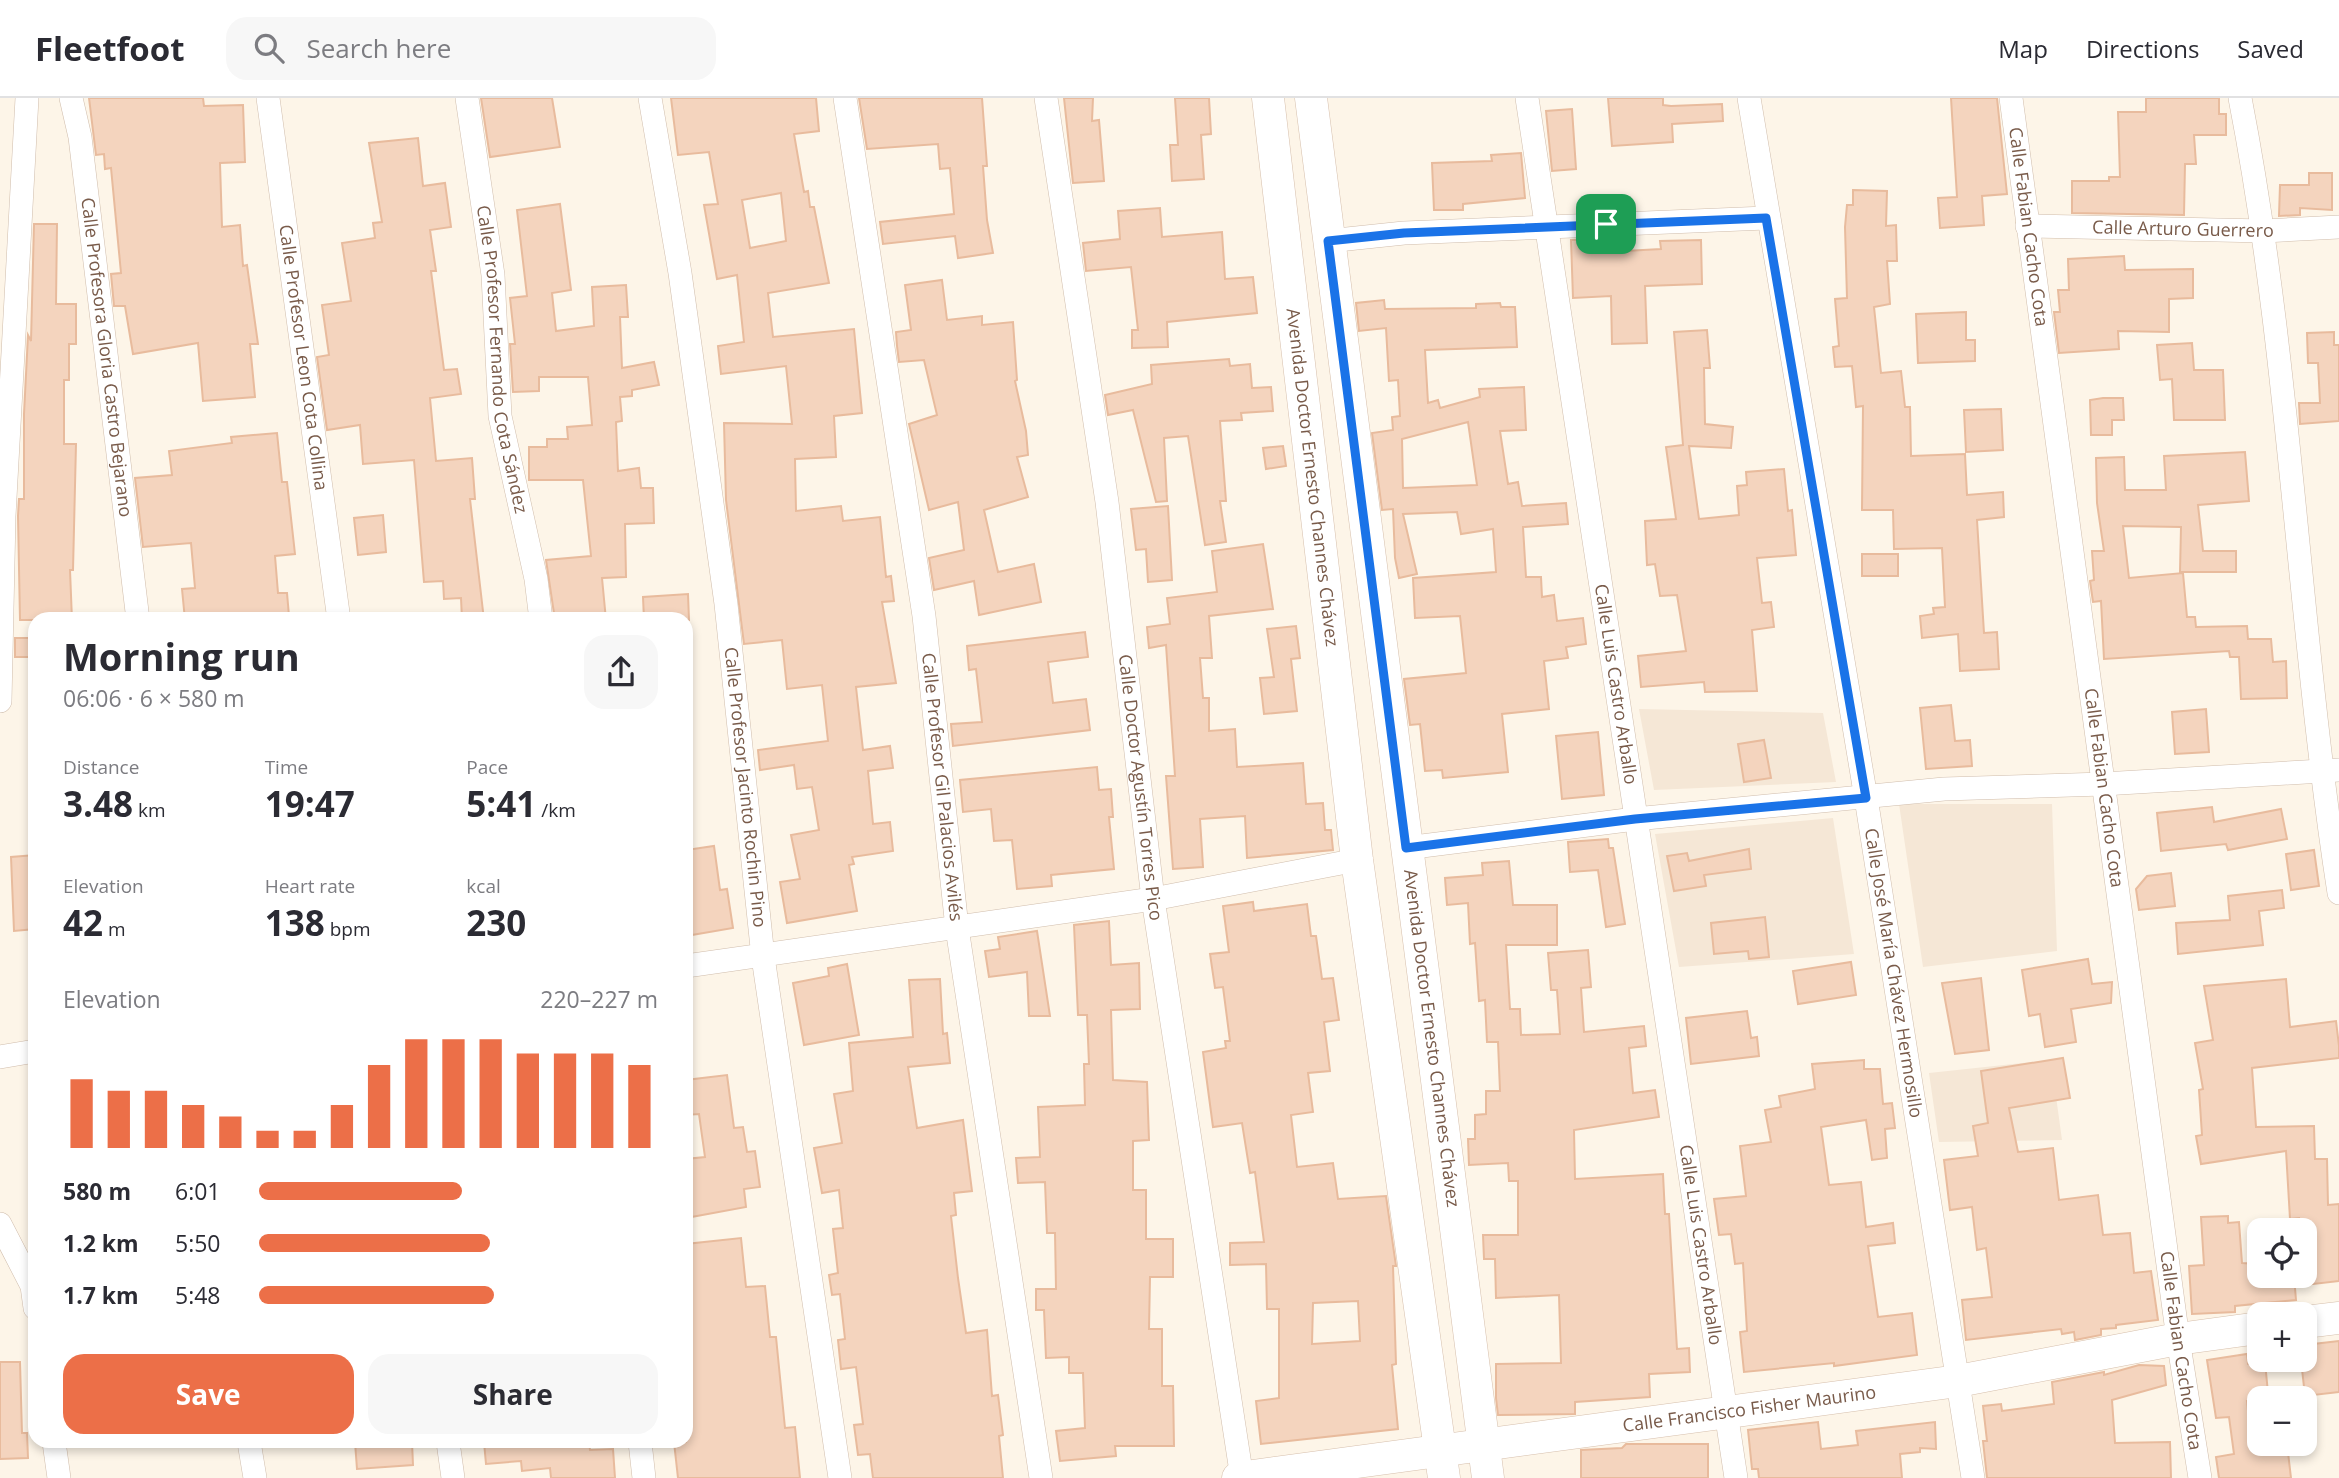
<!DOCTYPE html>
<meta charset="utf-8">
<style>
:root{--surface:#fff;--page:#f7f7f7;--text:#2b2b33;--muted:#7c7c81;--line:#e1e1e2;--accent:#ec6f48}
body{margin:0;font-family:"Open Sans",sans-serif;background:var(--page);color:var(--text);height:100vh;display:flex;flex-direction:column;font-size:26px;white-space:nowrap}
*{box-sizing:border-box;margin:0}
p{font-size:23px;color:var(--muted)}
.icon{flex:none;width:38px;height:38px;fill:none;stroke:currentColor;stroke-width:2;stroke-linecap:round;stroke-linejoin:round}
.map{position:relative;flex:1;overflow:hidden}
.sheet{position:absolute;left:28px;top:514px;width:665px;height:836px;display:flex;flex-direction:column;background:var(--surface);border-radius:21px;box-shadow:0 4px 10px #0003}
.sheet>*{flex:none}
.fabs{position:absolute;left:2247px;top:1120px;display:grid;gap:14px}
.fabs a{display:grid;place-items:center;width:70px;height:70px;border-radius:14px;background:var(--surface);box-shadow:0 4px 10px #0003;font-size:35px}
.pin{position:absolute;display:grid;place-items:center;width:60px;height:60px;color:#fff;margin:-30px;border-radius:14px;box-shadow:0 4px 10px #0006}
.round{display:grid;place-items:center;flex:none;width:74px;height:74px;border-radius:21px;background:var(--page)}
.head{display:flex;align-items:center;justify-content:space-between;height:119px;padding:0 35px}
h1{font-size:38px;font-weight:700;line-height:52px}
.stats{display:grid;grid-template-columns:repeat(3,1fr);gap:10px;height:119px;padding:7px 35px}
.stats div{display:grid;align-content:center}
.stats b{font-size:35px;font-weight:700}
.stats small{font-size:19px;font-weight:400}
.stats p{font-size:19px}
.chart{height:196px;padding:14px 35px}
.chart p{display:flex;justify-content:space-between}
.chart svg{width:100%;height:126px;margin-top:7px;stroke:var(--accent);stroke-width:6}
.action{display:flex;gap:14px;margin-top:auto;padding:14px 35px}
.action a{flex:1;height:80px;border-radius:21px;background:var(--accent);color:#fff;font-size:28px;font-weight:700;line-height:80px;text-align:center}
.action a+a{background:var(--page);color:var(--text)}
ul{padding:0 35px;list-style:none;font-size:23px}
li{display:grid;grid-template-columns:112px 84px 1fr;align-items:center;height:52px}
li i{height:18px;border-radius:9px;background:var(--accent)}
header{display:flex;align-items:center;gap:42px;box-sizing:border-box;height:98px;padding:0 35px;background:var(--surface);border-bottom:2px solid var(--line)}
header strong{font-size:33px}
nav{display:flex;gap:38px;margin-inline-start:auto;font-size:24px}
.search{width:490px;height:63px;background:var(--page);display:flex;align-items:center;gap:18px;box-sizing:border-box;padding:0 24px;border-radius:21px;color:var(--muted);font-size:26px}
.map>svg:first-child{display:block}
</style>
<header>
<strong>Fleetfoot</strong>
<div class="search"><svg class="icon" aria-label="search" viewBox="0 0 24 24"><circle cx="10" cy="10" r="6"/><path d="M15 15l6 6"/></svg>Search here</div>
<nav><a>Map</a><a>Directions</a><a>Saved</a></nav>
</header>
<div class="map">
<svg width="2339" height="1380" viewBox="0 0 2339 1380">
<rect width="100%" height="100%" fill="#fdf5e8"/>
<path fill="#f5e7d6" d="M1639 611 1823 615 1836 684 1654 692Z
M1899 706H2052L2057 853 1923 869Z
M1833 720 1854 856 1679 869 1655 736Z
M2051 962 2062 1042 1939 1044 1929 975Z"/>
<path fill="#f4d4be" stroke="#e8bb9d" stroke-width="2" fill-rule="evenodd" d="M89 0H203L204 8 243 7 245 64 220 65 222 129 240 127 243 168 247 167 258 246H250L255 299 203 303 198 245 133 256 125 208H114L111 176 121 175 111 70 105 71 104 56 96 57Z
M481 0H552L560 49 490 59Z
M671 0H816L819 33 794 36 804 94 808 93 810 109H814L829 185 768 195 773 239 854 231 862 315 834 318 836 359 795 361 796 413 841 408 843 423 880 419 886 479 891 478 894 503 882 504 896 585 856 589 863 652 890 648 893 670 868 673 873 726 890 724 893 753 852 759 854 766 849 767 857 813 787 825 780 784 800 781 791 737 819 732 812 689 797 691 794 667 760 672 758 652 828 643 822 587 787 591 782 542 744 546 726 402 724 325 792 326 786 268 721 276 718 248 744 244 737 177 717 181 704 107 718 106 709 54 678 57ZM781 95 786 143 750 150 742 102Z
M859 0H982L987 68H983L987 122 993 155 958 160 955 138 883 146 880 124 954 116 950 70 940 71 938 46 867 51Z
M1064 0H1093L1092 23 1099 22 1104 83 1073 85Z
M1175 0H1209L1211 36 1201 37 1204 81 1172 83 1170 47H1178Z
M1608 0H1663V7L1671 8 1722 6 1723 23 1672 26 1673 44 1612 48Z
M1951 0H1997L2007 96 1982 98 1984 127 1940 130 1938 100 1957 99Z
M2146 0H2219V16H2226V37H2194L2196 66H2185L2184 117 2072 115V83H2109V79H2120L2118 14H2146Z
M1572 11 1576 71 1552 73 1546 13Z
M418 40 423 88 445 85 451 129 430 132 436 173H431L444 272 457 271 461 296 430 300 436 363 472 360 475 401H470L484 522H462L461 500 444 501 443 483 424 484 414 362 363 366 360 327 327 332 317 259 329 257 322 207 351 203 342 145 375 140 373 125 382 124 369 45Z
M1521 55 1525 100 1463 106V112H1434L1432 65 1492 63 1491 57Z
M2309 75H2332V112L2300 110V117L2279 118 2280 87H2309Z
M1853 92 1887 93 1886 128 1896 127 1897 163H1887L1890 206 1874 209 1881 275 1901 273 1905 309H1910L1911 358 1965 356 1967 397 2003 394 2004 419 1977 422 1984 535 1997 534 1999 571 1960 573 1958 536 1922 540 1920 518 1934 516 1933 510 1945 509 1942 450 1894 451 1893 412H1862L1863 308 1856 309 1852 268 1835 269 1833 249 1839 248 1835 201 1847 200 1845 129 1847 107H1853Z
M560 106 571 192 552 195 556 233 594 228 592 189 626 187 628 219H620L622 270 654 264 659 287 632 292V298L620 299 622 323 616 324 618 373 639 370 641 390H653L654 425 625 426 626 479 602 480 606 522H555L546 462 591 458 583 382H529V349H547V341H568L567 329 592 327 588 279H539V293L513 294 510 246H515L510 200 527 198 517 112Z
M1160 110 1162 139 1222 134 1225 181 1253 179 1257 215 1167 224 1168 249 1132 250V232H1138L1131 169 1086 173 1083 145 1120 141 1118 113Z
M34 126H57L56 206H76V246H69V282H64V346H76L73 472H70L72 522H20L18 418 19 401H24V316L28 237 31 243Z
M1606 141 1607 154 1661 151 1660 143 1701 142 1702 186 1645 188 1647 245 1612 246 1611 198 1573 200 1571 142Z
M2124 158 2125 172 2193 171V200L2169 201V234L2118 233 2119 251 2059 255 2054 214H2060L2058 192H2069L2068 161Z
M942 182 947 222 982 218V227L1013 224 1017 282 1015 283 1026 333 1028 357 1017 359 1028 399 984 412 998 474 1034 466 1041 504 979 517 974 483 934 492 929 460 964 452 958 404 929 412 909 326 937 317 924 262 899 264 897 248 896 234 911 232 905 187Z
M1384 202 1385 211 1476 210V206L1500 205 1501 209H1515L1517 249 1425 252 1428 305 1438 302 1440 310 1480 299 1479 291 1524 289 1526 332 1500 333 1508 386 1518 384 1522 408 1566 405 1568 426 1523 429 1526 479H1541L1542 499 1554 497 1557 523 1583 520 1586 546 1566 549 1568 560 1544 563 1549 611 1502 616 1508 674 1443 680 1442 672 1425 673 1420 626 1410 627 1404 581 1466 575 1460 518 1415 520 1413 480 1496 474 1493 431 1461 436 1457 414 1403 416 1417 476 1399 480 1395 460 1393 411 1382 412 1372 335 1393 332 1392 319 1400 318 1398 282 1389 283 1386 230 1359 233 1356 205ZM1468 324 1477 387 1403 390 1402 341Z
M1966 214V242H1975V263L1918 265 1916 216Z
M1707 232 1710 270H1704L1705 326 1733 329 1731 350 1689 348 1699 421 1739 417 1737 388 1747 387 1746 374 1784 371 1788 413 1792 412 1796 457 1757 460 1762 505 1771 504 1774 529 1752 532 1757 593 1705 594 1704 584 1641 589 1638 558 1686 553 1677 497 1660 498 1655 466 1647 467 1645 423 1676 421 1666 349 1683 347 1674 234Z
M2334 234V247H2339V323L2300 326 2299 305H2320L2318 265H2308L2307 235Z
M2192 245 2194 272H2223L2225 322H2174L2172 281 2160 282 2157 247Z
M1229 261 1230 268 1250 266 1252 290 1271 289 1273 313 1241 315 1242 322 1220 323 1226 403H1220L1226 444 1205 447 1188 338 1164 340 1167 403 1156 404 1133 312 1108 317 1105 297 1152 286 1151 267Z
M2103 300H2123L2124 322H2112V337H2091L2090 302Z
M2001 311 2003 352 1966 354 1964 312Z
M277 335 282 384H287L295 456 275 458 278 495H287L289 518 185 522 182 491 195 490 191 445 143 449 135 380 172 377 169 353 232 345 231 339Z
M1283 348 1286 368 1266 371 1263 350Z
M2245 354 2249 403 2198 407 2203 453H2236V474H2180L2181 429 2123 428 2129 480 2183 475 2187 519H2195L2196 529 2247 528 2248 541H2271L2273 564 2286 563 2287 600 2241 601 2239 559H2230L2229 553 2104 561 2101 503 2093 504 2090 483 2094 482 2092 453H2104L2097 405 2096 360 2124 359 2125 392H2166L2164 358Z
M1168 408 1172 482 1148 484 1146 451 1136 452 1131 411Z
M383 417 386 454 358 457 354 420Z
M1263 446 1273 511 1209 518 1212 560H1200L1203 600H1209V633L1235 631 1237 669 1303 665 1306 706 1323 705 1325 732H1331L1333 752 1247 760 1245 718 1200 721 1203 769 1173 771 1166 678H1175L1166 547 1149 550 1147 529 1170 526 1167 500 1217 494 1212 453Z
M1862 456H1898V478H1862Z
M688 496 689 522H644L643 499Z
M1296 528 1300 560 1291 561 1297 613 1264 616 1260 580 1274 579 1267 531Z
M1085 534 1088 559 1048 564 1053 605 1086 601 1090 632 953 648 951 626 982 624 976 571 969 572 967 548Z
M15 540H35V559H15Z
M1951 607 1955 643 1970 642 1972 668 1926 671 1920 610Z
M2206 611 2209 654 2175 656 2172 614Z
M1598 634 1604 697 1562 701 1556 638Z
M1764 642 1771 680 1744 684 1738 646Z
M1097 669 1099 692 1111 691 1113 719H1109L1114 771 1051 777 1052 788 1017 791 1012 742 994 743 991 711 963 714 960 682Z
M2212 709 2214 724 2281 711 2287 741 2228 752 2226 746 2161 753 2157 715Z
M1608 741 1609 750H1613L1625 826 1606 829 1598 772 1570 774 1568 744Z
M714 748 720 792 727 791 733 830 686 838V752Z
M1749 751 1751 771 1704 777 1706 788 1674 793 1667 758 1687 755 1689 763Z
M2314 752 2319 788 2291 792 2286 756Z
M35 757V831L14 833 11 759Z
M1509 763 1513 807H1557V847H1506L1510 911H1520L1521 937 1560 936 1557 892H1551L1548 855 1588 852 1591 889 1581 890 1584 934 1644 928 1646 948 1629 950 1633 995 1655 992 1659 1019 1574 1032 1575 1081 1663 1076 1665 1116H1669L1677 1251 1689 1250 1690 1274 1649 1276 1650 1299 1575 1304V1316L1498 1317 1496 1300V1266L1561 1265 1559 1197 1496 1200 1495 1161H1484L1483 1137H1518V1083H1509L1508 1065 1469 1067 1468 1041H1475V1017L1486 1016V993H1500L1498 944H1487L1485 902 1479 903 1475 845 1470 846 1468 805 1447 807 1445 780 1483 777 1482 765Z
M2171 775 2175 808 2139 812 2136 791 2147 778Z
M2282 792 2284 810 2259 813 2263 847 2178 856 2176 825 2230 822 2228 798Z
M1253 804 1254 813 1307 806 1311 838H1316L1322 881 1333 880 1339 922 1324 924 1330 973 1308 975 1313 1014 1291 1017 1297 1069 1333 1065 1338 1101 1386 1098 1396 1168H1393L1396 1266 1392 1267 1398 1331 1261 1346 1256 1303 1279 1300V1211H1267L1266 1166 1230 1167V1145L1264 1144 1255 1074 1250 1075 1242 1025 1213 1029 1203 954 1226 950 1225 943H1230L1223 889 1215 890 1210 856 1229 854 1223 808ZM1358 1203 1360 1243 1312 1246 1313 1205Z
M1765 819 1769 859 1749 861 1748 853 1714 856 1711 825Z
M1109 823 1111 867 1139 865 1140 911 1111 912 1113 982 1147 984 1149 1042 1133 1043V1092H1146V1141H1173V1179H1150L1149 1231H1162V1288H1173L1174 1348H1115L1116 1358 1060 1363 1056 1333 1085 1330 1083 1275H1069V1259L1046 1260 1044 1212H1036V1191H1056L1055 1135H1047L1045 1084 1018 1085 1016 1060 1040 1059 1038 1009 1085 1007 1084 966H1089L1087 917H1078L1074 827Z
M1037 833 1050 918H1029L1027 874 989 879 985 853 1000 851 998 839Z
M2088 861 2092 886 2112 884 2111 905 2071 911 2076 944 2045 949 2040 916 2029 918 2022 872Z
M1851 864 1856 897 1798 906 1793 873Z
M847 866 859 937 804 947 793 885 829 878 828 870Z
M1981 880 1989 952 1955 956 1942 885Z
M940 881 943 936 947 935 950 965 908 969 917 1030 963 1022 972 1093 954 1095 956 1117 951 1118 958 1180 966 1235 987 1232 992 1298 998 1297 1003 1337 999 1338 1003 1380H873L870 1356 858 1357 854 1327 863 1326 856 1269 841 1271 838 1242 845 1241 840 1196 832 1197 829 1177 838 1175 833 1131 843 1130 839 1092 822 1095 814 1050 842 1045 834 996 853 993 849 945 913 939 909 882Z
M2286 881 2290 929 2336 923 2339 948V960L2252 970 2256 1029 2314 1028 2315 1061H2327L2328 1107 2339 1106V1183L2305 1187V1132H2299V1120L2290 1121 2286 1053 2201 1066 2196 1038 2202 1037 2199 992 2203 991 2195 945 2213 942 2204 888Z
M1747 913 1751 940 1757 939 1759 958 1691 966 1686 920Z
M2063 960 2070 1000 2009 1010 2018 1054 2053 1050 2059 1102 2098 1097 2103 1137 2130 1135 2134 1175 2151 1173 2158 1222 2116 1227V1230L2101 1231V1237L2075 1242 2074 1234 2062 1236 2061 1231 1966 1242 1962 1202 1992 1199 1986 1150 1977 1152 1972 1109 1950 1112 1944 1062 1978 1058 1973 1028 1988 1025 1981 973Z
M1864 962V971H1880L1883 1006 1892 1005 1895 1030 1885 1031 1887 1060 1872 1062 1866 1022 1821 1029 1829 1087 1861 1084 1866 1129 1893 1125 1895 1145 1868 1148 1878 1219 1912 1215 1917 1257 1834 1268V1265L1744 1274 1740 1234 1747 1233 1743 1165 1735 1166 1731 1136 1719 1137 1714 1101 1746 1098 1740 1048 1771 1044 1765 1012 1781 1009 1779 998 1815 991 1812 966Z
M727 977 734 1030 743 1029 747 1054 755 1053 760 1089 744 1091 746 1109 686 1120V1061L705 1059 699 1016 686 1017V982Z
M2228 1118V1125L2239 1124 2242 1165 2259 1166V1178H2294L2296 1202 2235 1208V1214L2192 1216 2189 1168 2204 1167 2201 1119Z
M741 1140 746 1189 765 1188 770 1239H776L785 1330 795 1329 800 1380H678L674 1344H686V1146Z
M2339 1243V1294L2305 1298 2301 1262H2305V1247Z
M2247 1256 2248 1266 2265 1264 2268 1295H2259V1303H2247L2251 1343 2287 1346 2291 1380H2219L2216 1359 2234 1356 2229 1319 2216 1320 2207 1262Z
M0 1264H20L22 1335H27L28 1360 0 1361Z
M2139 1267 2164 1268 2166 1287 2112 1302 2115 1345 2170 1344 2171 1380H1987L1983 1343H1987L1983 1308 2001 1306 2002 1313 2054 1306 2052 1284 2104 1274V1277Z
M1818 1324 1821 1351 1858 1347 1856 1333 1935 1324 1936 1351 1920 1350V1354L1900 1356 1902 1380H1759L1758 1371H1752L1748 1332Z
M355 1344H412L413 1367 357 1371Z
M484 1344H589L590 1352 613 1351 615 1380H551L550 1370 522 1373 521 1363 486 1366Z
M1626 1346H1708V1380H1581V1352L1622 1350Z"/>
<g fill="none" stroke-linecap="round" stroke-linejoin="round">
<g stroke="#d0bdac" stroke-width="24">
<g id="street">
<path id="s1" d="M71 0 80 39 138 522"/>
<path id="s2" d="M268 0 339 522"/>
<path id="s3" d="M467 0 493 177 500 318 536 481 541 522"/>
<path id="s4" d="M650 0 680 175 726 506 763 859 840 1380"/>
<path id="s5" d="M845 0 924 518 957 830 1041 1380"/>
<path id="s6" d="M1046 0 1107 404 1153 801 1242 1380"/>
<path id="s7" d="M1527 0 1736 1380"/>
<path id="s8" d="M1749 0 1866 700 1973 1380"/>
<path id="s9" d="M2011 0 2178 1241 2200 1380"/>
<path d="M2240 0C2291 262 2298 531 2339 795"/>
<path id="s10" d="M2027 128 2264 133 2339 129"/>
<path d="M1328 143 1404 135 1766 120"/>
<path d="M0 603 4 418 27 0"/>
<path d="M1406 750 1635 721 1944 691 2103 686 2339 672"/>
<path d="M686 868 1153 801 1357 762"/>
<path d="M0 959 35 953"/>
<path d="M0 1126 32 1188 35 1210"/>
<path d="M54 1344 59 1380"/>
<path d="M249 1344 255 1380"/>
<path d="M448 1344 453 1380"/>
<path d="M640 1344 644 1380"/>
</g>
</g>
<g stroke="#d6bfac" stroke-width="33">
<g id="secondary">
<path id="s11" d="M1268 0 1357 762 1444 1380"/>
<path id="s12" d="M1311 0 1488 1380"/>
<path d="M2305 1224 2339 1220"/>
<path id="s13" d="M1238 1380 1958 1283 2178 1241 2259 1230"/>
</g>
</g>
<use href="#street" stroke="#fff" stroke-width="23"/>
<use href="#secondary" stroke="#fff" stroke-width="32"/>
</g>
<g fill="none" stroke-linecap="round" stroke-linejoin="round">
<g stroke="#fff" stroke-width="14">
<path id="route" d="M1766 120 1866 700 1635 721 1406 750 1328 143 1404 135Z"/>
</g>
<use href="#route" stroke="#1a73e8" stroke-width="9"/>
</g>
<g text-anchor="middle" stroke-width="5" stroke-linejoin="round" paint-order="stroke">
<g font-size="18" fill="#795b4a" stroke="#fff9ef">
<text dy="6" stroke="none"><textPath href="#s9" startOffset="130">Calle Fabian Cacho Cota</textPath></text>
<text dy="6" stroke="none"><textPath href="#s10" startOffset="156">Calle Arturo Guerrero</textPath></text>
<text dy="6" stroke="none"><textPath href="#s1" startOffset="262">Calle Profesora Gloria Castro Bejarano</textPath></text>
<text dy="6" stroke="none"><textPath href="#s2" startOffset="262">Calle Profesor Leon Cota Collina</textPath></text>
<text dy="6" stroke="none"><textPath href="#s3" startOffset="264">Calle Profesor Fernando Cota Sández</textPath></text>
<text dy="6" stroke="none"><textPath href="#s11" startOffset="382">Avenida Doctor Ernesto Channes Chávez</textPath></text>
<text dy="6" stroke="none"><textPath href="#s7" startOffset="593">Calle Luis Castro Arballo</textPath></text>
<text dy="6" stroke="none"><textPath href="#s4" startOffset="696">Calle Profesor Jacinto Rochin Pino</textPath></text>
<text dy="6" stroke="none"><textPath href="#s5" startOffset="696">Calle Profesor Gil Palacios Avilés</textPath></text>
<text dy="6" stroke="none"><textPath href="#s6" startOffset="696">Calle Doctor Agustín Torres Pico</textPath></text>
<text dy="6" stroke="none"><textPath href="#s9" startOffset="696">Calle Fabian Cacho Cota</textPath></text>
<text dy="6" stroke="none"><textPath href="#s8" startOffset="887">Calle José María Chávez Hermosillo</textPath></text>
<text dy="6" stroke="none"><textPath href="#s12" startOffset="948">Avenida Doctor Ernesto Channes Chávez</textPath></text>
<text dy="6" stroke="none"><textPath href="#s7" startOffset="1160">Calle Luis Castro Arballo</textPath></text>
<text dy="6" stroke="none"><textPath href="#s9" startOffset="1264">Calle Fabian Cacho Cota</textPath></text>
<text dy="6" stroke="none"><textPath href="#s13" startOffset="516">Calle Francisco Fisher Maurino</textPath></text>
</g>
</g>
</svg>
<div class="fabs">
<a><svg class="icon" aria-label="locate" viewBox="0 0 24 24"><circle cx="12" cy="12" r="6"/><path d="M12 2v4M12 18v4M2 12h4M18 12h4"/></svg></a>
<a>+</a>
<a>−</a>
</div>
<div class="pin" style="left:1606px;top:126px;background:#1e9e55"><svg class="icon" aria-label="arrive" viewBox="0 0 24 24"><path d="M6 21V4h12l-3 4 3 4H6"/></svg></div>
<section class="sheet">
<div class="head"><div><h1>Morning run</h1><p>06:06 · 6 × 580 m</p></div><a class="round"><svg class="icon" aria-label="share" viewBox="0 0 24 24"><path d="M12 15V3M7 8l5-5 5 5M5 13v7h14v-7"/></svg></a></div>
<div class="stats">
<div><p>Distance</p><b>3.48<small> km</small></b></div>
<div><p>Time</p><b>19:47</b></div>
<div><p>Pace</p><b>5:41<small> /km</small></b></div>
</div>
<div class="stats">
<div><p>Elevation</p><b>42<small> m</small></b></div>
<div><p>Heart rate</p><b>138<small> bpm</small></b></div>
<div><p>kcal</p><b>230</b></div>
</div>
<div class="chart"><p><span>Elevation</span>220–227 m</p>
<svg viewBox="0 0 160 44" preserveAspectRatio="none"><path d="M5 44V20M15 44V24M25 44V24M35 44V29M45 44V33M55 44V38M65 44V38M75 44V29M85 44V15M95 44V6M105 44V6M115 44V6M125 44V11M135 44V11M145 44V11M155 44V15"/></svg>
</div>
<ul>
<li><b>580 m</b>6:01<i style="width:51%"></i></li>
<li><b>1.2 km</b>5:50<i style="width:58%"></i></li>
<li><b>1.7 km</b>5:48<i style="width:59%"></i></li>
</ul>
<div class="action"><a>Save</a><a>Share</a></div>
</section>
</div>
